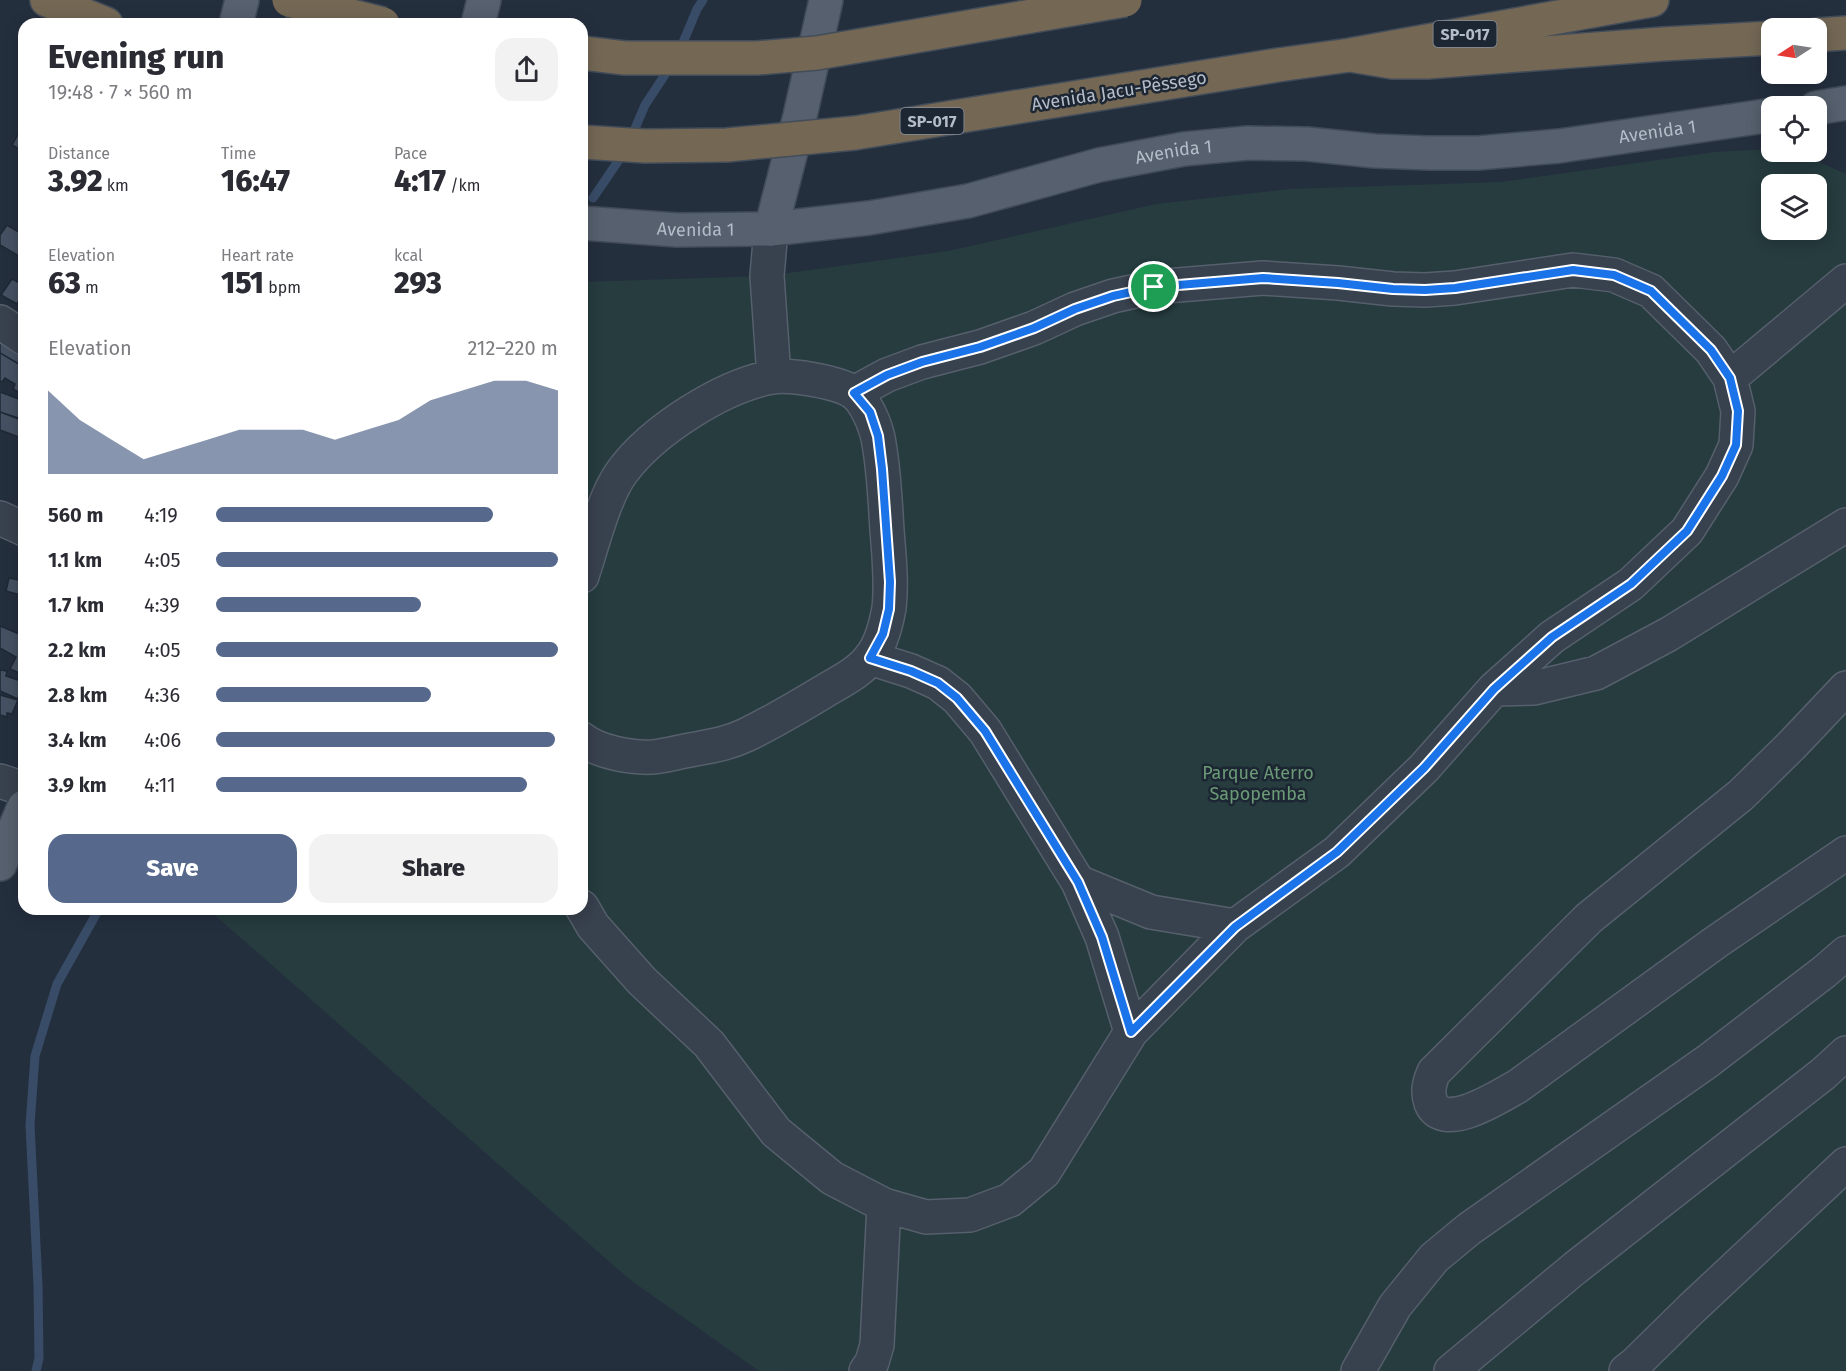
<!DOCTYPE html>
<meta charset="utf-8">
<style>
:root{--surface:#fff;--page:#f2f2f3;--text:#2b2b33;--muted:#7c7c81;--accent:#56698c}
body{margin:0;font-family:"Fira Sans",sans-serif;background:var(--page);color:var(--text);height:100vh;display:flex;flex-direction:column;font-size:22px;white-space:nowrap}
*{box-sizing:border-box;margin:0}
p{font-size:20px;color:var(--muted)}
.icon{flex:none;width:33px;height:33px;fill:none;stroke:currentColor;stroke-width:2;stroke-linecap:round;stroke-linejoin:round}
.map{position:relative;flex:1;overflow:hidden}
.sheet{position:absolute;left:18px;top:18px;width:570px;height:897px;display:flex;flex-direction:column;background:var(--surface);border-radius:18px;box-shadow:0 3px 15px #0003}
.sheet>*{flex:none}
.needle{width:39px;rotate:258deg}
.fabs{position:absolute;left:1761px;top:18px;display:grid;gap:12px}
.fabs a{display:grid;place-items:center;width:66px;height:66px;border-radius:12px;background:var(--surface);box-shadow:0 3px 15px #0003;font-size:30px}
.pin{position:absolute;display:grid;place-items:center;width:51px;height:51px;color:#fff;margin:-26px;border:3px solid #fff;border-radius:50%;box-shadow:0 2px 6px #0007}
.round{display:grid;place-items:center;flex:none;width:63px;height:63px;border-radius:18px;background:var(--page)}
.summary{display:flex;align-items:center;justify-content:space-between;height:102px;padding:0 30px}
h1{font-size:33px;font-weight:800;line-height:45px}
.figures{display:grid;grid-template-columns:repeat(3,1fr);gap:9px;height:102px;padding:6px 30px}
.figures div{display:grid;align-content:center}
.figures b{font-size:30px;font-weight:800}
.figures small{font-size:16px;font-weight:400}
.figures p{font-size:16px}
.chart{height:168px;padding:12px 30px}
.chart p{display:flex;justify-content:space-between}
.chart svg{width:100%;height:108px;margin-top:6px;fill:var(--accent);opacity:.7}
.action{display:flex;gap:12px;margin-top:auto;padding:12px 30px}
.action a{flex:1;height:69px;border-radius:18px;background:var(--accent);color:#fff;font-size:24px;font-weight:800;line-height:69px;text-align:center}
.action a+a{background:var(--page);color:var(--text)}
ul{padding:0 30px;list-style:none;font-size:20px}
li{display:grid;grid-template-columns:96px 72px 1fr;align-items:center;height:45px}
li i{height:15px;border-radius:8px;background:var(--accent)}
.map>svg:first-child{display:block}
</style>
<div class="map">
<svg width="1846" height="1371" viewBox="0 0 1846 1371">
<rect width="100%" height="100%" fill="#242f3e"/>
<path fill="#263c3f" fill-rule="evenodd" d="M1771 149 1772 152H1796L1846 174V1371H886L880 1370 759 1371 629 1279 208 909H582V282L767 276 948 251 1156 204 1290 189 1501 182 1715 152ZM1772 184H1816V230H1772Z"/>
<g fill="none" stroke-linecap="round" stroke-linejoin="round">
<path stroke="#394c67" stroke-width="9" d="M679 52 697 9 703 0
M631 138 645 105 672 64
M593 198 625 151
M36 1371 39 1358 38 1285 30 1125 35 1056 57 984 99 909"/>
</g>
<path fill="#455162" stroke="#1f2835" stroke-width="1.5" d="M24 124V152L12 145Z
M7 225 24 235V259L0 245V235Z
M12 279 24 285V292L17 304 1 295Z
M0 339 24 345V367L0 353Z
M0 353 24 367V395L13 389 15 384 5 378 2 382 0 381Z
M0 392 24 401 18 418 0 412Z
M0 412 24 421V439L0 430Z
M9 578 24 581V596L6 591Z
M0 626 24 636V675L10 669 16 657 0 648Z
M0 670 7 671 6 676 24 682 18 699 0 691Z
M24 685V701L18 699Z
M0 695 18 700 12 714 7 713V717L0 715Z"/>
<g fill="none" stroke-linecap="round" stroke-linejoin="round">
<g stroke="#565f6c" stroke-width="36">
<path id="minor" d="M771 229 767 276 774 377
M0 322 24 338
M1730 378 1846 281
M0 518 24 529
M582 576C592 546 604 496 622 472 652 431 722 386 772 377 791 374 837 382 853 392 865 400 875 424 878 438 884 468 885 500 887 530 889 556 892 583 889 608 886 625 881 645 870 658 859 673 839 682 823 692 798 707 773 722 746 735 727 744 711 746 690 750 678 752 665 756 652 757 631 758 598 752 582 739
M870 658 911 671 938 683 957 698 985 731 1078 882 1102 937 1131 1032
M1846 688 1791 746 1741 795 1589 918 1434 1072C1429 1083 1427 1092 1431 1103 1444 1133 1500 1096 1518 1086L1716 942 1846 853
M1494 689 1534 688 1596 673 1669 634 1846 525
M0 781 24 789
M1078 882 1151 912 1235 926
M582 907 593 926 642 981 709 1044 776 1132 832 1178 884 1205 926 1217 970 1215 1010 1200 1044 1172 1131 1032 1235 926 1337 852 1424 768 1494 689 1552 637 1631 584 1687 531 1722 476 1736 445 1738 411 1730 378 1711 350 1651 291 1614 275 1573 270 1455 288 1425 290 1393 289 1338 283 1263 278 1154 287 1113 296 1075 309 1034 328 980 347 922 362 887 375 854 393
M866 1371 872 1362 877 1345 884 1205
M1358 1371 1395 1306 1434 1258 1469 1229 1708 1061 1824 972 1846 953
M1451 1371 1575 1268 1823 1074 1846 1053
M1626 1371 1635 1364 1692 1308 1846 1164"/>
</g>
<g stroke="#414a57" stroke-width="36">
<g id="major">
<path d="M236 24 242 0"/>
<path d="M478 24 484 0"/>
<path d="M1816 108 1846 103"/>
<path id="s1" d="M582 223 677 230 771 229 869 218 968 201 1099 165 1184 149 1248 143 1307 144 1375 151 1429 153H1478L1559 146 1772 115"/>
<path d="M771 229 800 116 826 0"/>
<path d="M0 864 24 807"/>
</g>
</g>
<g stroke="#434c59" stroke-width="36">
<path id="highway" d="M47 0 106 24
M1816 35 1846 33
M1350 55 1392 62H1428L1663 44 1772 38
M1278 65 1350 55 1652 0"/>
</g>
<use href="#minor" stroke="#38414e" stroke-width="33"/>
<use href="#major" stroke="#56606e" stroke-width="33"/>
<use href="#highway" stroke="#746855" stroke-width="33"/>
<g stroke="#434c59" stroke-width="36" stroke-linecap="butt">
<path id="highway-bridge" d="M289 0 383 24
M582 53 625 58H757L817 53 1125 0
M582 142 645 146 727 145 855 133 1278 65"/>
</g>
<use href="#highway-bridge" stroke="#746855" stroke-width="33"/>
</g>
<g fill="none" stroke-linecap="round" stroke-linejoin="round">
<g stroke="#fff" stroke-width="12">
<path id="route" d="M1573 270 1614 275 1651 291 1711 350 1730 378 1738 411 1736 445 1722 476 1687 531 1631 584 1552 637 1494 689 1424 768 1337 852 1235 927 1131 1032 1102 937 1078 882 985 731 957 698 938 683 911 671 870 658 883 634 889 609 890 582 882 469 878 436 870 412 854 393 887 375 922 362 980 347 1034 328 1075 309 1113 296 1154 287 1263 278 1338 283 1393 289 1425 290 1455 288Z"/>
</g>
<use href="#route" stroke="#1a73e8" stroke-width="8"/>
</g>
<g text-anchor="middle" stroke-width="5" stroke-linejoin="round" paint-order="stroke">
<g fill="#1d2633" stroke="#878f9c" stroke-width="1.5">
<rect x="1433.5" y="21" width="63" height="26" rx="4.5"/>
<rect x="900.5" y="108" width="63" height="26" rx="4.5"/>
</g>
<g font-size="16" font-weight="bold" fill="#b4bcc9">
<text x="1465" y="40">SP-017</text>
<text x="932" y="127">SP-017</text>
</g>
<g font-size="18" fill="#b4bcc9" stroke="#1d2633">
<text transform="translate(1119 91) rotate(-9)" y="6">Avenida Jacu-Pêssego</text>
<text dy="6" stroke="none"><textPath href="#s1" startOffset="1086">Avenida 1</textPath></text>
<text dy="6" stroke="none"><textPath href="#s1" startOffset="600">Avenida 1</textPath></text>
<text dy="6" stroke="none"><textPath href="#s1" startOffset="114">Avenida 1</textPath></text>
</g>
<g font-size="18" fill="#6b9a76" stroke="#1d2633">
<text x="1258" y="779">Parque Aterro<tspan x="1258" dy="21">Sapopemba</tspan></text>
</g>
</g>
</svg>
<div class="fabs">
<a><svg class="needle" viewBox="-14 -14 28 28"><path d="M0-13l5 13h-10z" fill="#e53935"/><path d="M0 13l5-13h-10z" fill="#7c7c81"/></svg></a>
<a><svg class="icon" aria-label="locate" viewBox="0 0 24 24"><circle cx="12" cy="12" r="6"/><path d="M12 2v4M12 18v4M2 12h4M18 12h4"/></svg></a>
<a><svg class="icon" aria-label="layers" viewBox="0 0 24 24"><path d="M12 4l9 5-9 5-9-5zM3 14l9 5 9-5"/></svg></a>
</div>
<div class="pin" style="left:1154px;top:287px;background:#1e9e55"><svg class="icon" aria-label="arrive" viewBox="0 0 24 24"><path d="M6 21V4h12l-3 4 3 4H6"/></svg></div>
<section class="sheet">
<div class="summary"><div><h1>Evening run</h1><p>19:48 · 7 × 560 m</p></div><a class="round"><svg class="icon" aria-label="share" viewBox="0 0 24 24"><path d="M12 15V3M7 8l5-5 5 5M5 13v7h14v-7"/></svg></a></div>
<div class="figures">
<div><p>Distance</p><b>3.92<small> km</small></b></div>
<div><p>Time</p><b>16:47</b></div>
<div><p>Pace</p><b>4:17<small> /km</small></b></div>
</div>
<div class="figures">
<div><p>Elevation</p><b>63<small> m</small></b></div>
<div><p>Heart rate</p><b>151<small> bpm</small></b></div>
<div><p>kcal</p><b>293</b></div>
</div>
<div class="chart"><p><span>Elevation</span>212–220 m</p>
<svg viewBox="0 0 160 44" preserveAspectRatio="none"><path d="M0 44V10L10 22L20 30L30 38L40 34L50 30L60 26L70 26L80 26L90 30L100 26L110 22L120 14L130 10L140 6L150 6L160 10V44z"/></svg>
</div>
<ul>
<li><b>560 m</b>4:19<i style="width:81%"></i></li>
<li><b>1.1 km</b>4:05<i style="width:100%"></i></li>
<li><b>1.7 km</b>4:39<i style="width:60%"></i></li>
<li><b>2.2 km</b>4:05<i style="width:100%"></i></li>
<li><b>2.8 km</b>4:36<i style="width:63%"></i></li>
<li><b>3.4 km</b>4:06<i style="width:99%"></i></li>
<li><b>3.9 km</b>4:11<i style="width:91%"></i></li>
</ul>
<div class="action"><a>Save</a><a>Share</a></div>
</section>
</div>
